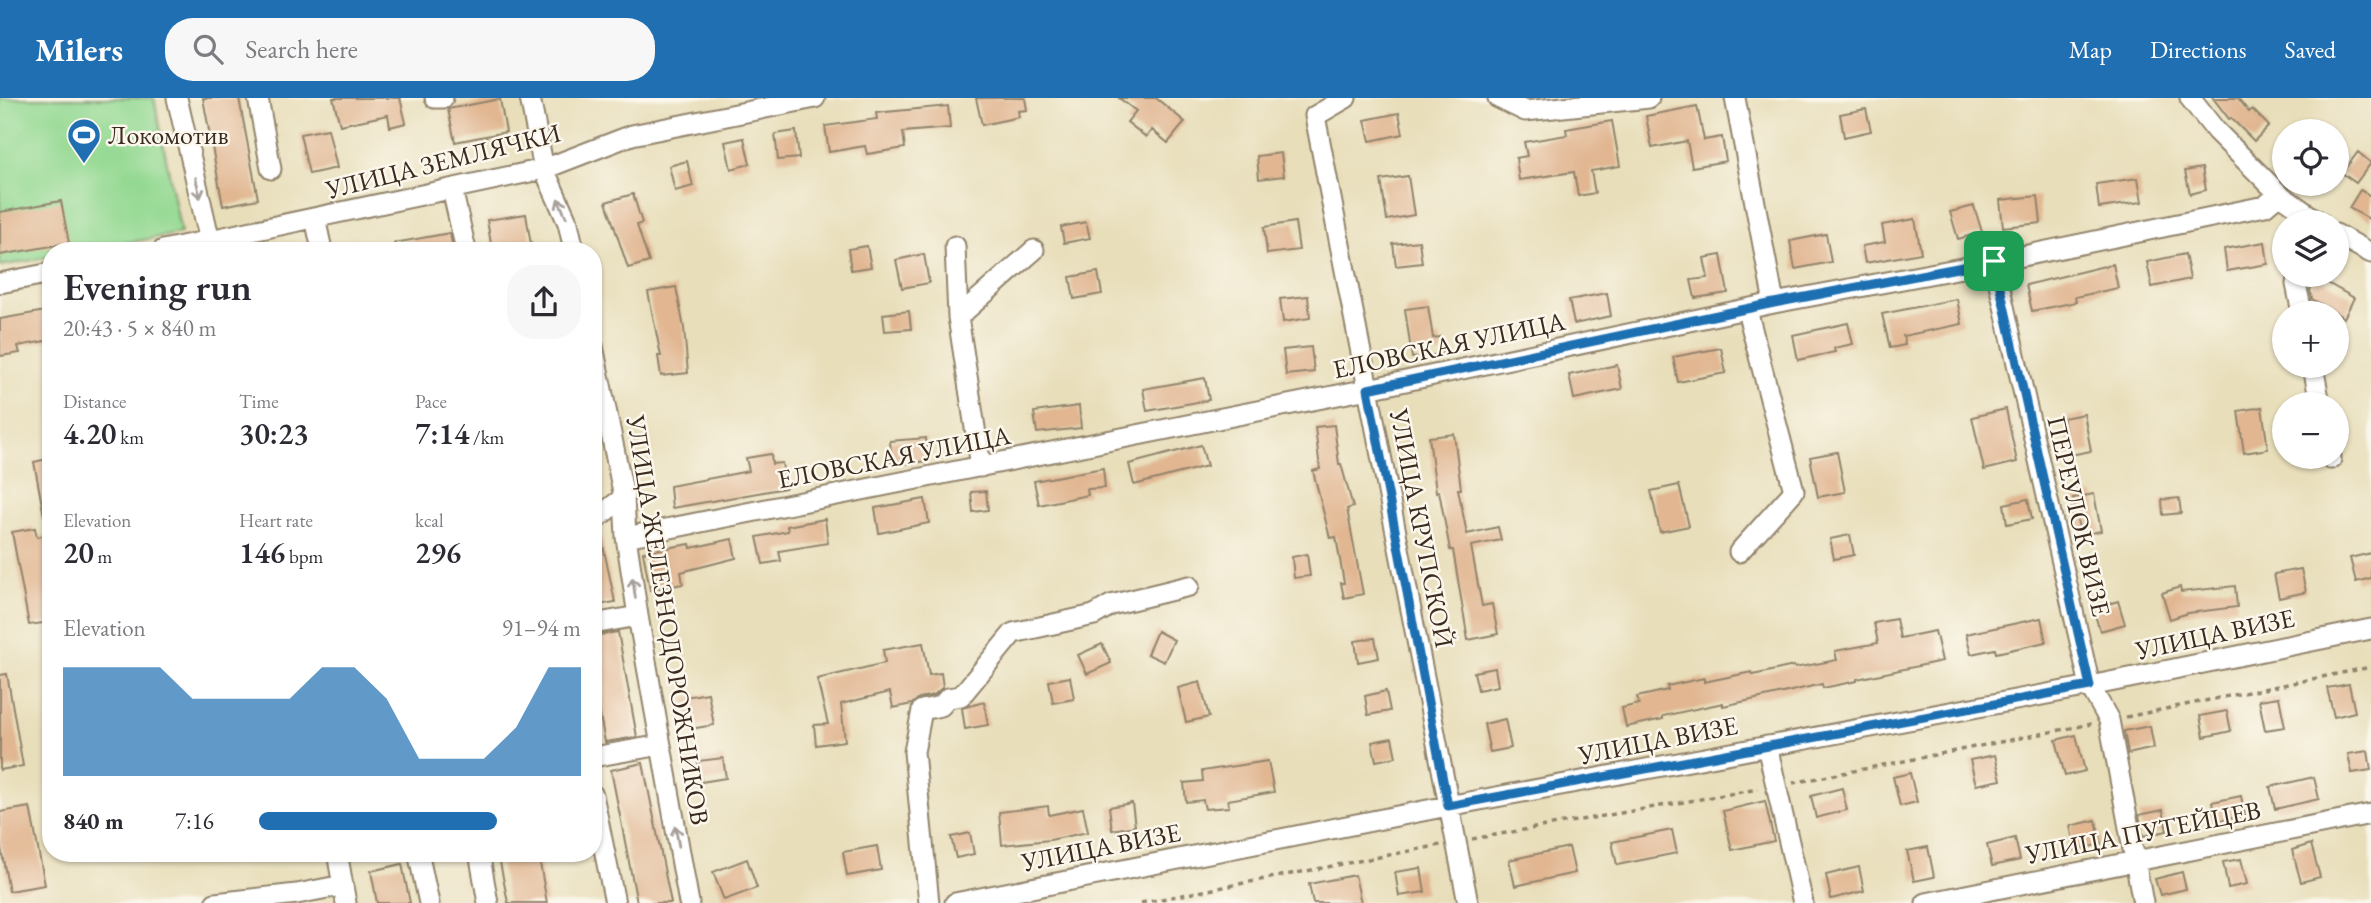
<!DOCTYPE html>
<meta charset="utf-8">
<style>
:root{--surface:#fff;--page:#f7f7f7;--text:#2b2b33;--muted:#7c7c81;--accent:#1f6fb2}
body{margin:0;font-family:"EB Garamond",serif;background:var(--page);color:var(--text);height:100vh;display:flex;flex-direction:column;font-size:26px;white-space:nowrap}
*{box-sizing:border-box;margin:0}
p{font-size:23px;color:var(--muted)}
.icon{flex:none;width:38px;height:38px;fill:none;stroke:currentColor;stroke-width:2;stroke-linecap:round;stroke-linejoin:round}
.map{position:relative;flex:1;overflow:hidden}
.drawer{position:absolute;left:42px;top:144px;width:560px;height:620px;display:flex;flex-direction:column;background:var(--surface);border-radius:28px;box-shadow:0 2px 5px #0004}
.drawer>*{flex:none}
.tools{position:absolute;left:2272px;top:21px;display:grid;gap:14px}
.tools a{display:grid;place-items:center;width:77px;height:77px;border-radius:50%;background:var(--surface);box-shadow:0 2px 5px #0004;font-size:35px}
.pin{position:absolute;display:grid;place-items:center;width:60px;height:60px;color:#fff;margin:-30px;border-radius:14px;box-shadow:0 4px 10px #0006}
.round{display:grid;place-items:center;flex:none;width:74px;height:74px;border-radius:28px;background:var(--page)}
.head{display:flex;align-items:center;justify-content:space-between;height:119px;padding:0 21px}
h1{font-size:38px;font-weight:600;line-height:52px}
.figures{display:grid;grid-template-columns:repeat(3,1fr);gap:10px;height:119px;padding:7px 21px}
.figures div{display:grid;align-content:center}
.figures b{font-size:30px;font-weight:600}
.figures small{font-size:19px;font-weight:400}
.figures p{font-size:19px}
.chart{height:196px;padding:14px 21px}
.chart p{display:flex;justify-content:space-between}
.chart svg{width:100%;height:126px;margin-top:7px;fill:var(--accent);opacity:.7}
ul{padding:0 21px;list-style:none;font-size:23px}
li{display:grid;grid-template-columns:112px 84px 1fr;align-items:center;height:52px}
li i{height:18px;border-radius:9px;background:var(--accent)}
header{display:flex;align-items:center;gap:42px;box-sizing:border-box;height:98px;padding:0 35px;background:var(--accent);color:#fff}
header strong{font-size:33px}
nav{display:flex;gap:38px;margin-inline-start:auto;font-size:24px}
.search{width:490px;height:63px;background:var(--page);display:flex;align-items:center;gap:18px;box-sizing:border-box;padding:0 24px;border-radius:28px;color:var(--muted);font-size:26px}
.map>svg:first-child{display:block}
</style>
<header>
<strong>Milers</strong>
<div class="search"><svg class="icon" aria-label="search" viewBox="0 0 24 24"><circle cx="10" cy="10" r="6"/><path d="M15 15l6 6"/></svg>Search here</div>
<nav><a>Map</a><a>Directions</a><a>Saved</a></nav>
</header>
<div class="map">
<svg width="2371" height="805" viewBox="0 0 2371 805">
<rect width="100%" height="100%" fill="#fbf7ec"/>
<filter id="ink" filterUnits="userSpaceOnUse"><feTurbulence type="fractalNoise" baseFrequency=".0143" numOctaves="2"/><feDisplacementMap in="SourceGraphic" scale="14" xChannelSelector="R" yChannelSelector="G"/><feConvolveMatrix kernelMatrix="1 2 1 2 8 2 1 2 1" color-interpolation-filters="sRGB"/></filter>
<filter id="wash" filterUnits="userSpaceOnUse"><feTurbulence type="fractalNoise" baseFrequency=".00686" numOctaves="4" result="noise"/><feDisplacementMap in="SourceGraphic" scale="28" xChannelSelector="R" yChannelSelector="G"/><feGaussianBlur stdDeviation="1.57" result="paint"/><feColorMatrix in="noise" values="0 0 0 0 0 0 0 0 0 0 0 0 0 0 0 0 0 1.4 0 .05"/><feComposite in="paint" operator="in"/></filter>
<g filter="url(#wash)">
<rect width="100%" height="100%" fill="#e8deba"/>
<path fill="#94d993" stroke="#688258" stroke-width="2" d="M0 0H154L181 135 87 152H51V159L0 168Z"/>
<g id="blocks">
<path fill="#e1b691" d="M203 0H239L258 101 223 108Z
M333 0H400L406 25 390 29 388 17 340 27Z
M976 0H1025L1027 12 1018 13 1019 19 982 27Z
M1119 0H1156L1185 24 1168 45 1152 32 1146 39 1127 24 1136 13Z
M2213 0H2238L2249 14 2252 11 2269 28 2254 43 2231 20 2229 21Z
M500 1 506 34 455 44 448 11Z
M948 8 950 30 903 34 905 50 867 56 865 48 829 54 825 28 877 21 876 15Z
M1697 8 1704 42 1722 39 1726 63 1692 69 1687 43 1652 50 1646 18Z
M1866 11 1871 33 1844 39 1840 16Z
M1399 15 1403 36 1370 43 1365 22Z
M1612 23 1620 68 1591 73 1595 95 1578 98 1574 74 1519 82 1516 60 1527 58 1524 44 1567 37 1566 31Z
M328 31 337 70 309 76 300 36Z
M796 33 799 60 778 62 775 36Z
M744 40 750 66 731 71 725 44Z
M2358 54 2371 65 2356 85 2342 75Z
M1281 55 1284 78 1259 81 1257 58Z
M687 63 693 88 675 93 669 68Z
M2202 70 2206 92 2190 96 2185 73Z
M1408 78 1414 117 1387 122 1381 82Z
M2138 80 2142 104 2099 110 2096 86Z
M2360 92 2371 98V122L2349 110Z
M633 96 642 125 637 127 649 164 628 170 606 104Z
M2038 98 2041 125 2003 129 2000 102Z
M61 103 69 145 0 157V114Z
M1974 108 1982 134 1958 141 1950 114Z
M526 116 531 147 492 152 487 122Z
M1915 121 1921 155 1865 165 1862 148 1885 144 1882 127Z
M1086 124 1090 140 1064 145 1061 129Z
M1295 124 1299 152 1267 156 1264 129Z
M450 135 453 152H395L394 145Z
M1826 136 1831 164 1795 171 1790 143Z
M1419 143 1422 165 1396 168 1393 146Z
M2265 144 2268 166 2227 173 2224 151Z
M867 148 871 169 851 172 848 151Z
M924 156 929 185 902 190 896 162Z
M2185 156 2190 181 2152 189 2147 164Z
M1721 157 1728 195 1695 200 1691 182 1708 180 1704 160Z
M2113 166 2118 190 2075 199 2076 204 2032 213 2026 187Z
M1098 174 1102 196 1074 201 1070 179Z
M2317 179 2354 200 2344 220 2312 201 2310 192Z
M676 189 684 230 688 275 661 278 658 258H661L648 194Z
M1607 195 1611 218 1574 226 1569 202Z
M1308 198 1310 220 1283 224 1280 201Z
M1957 201 1962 226 1903 238 1905 247 1890 250 1882 216Z
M1428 208 1433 240 1440 239 1443 256 1412 260 1405 211Z
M51 212V242L18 248 20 255 0 258V221Z
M909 213 911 231 885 233 883 216Z
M1848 225 1853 246 1834 250 1835 254 1798 262 1793 237Z
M1311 249 1314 274 1286 277 1283 252Z
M1721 250 1726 275 1678 284 1673 259Z
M1617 267 1622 291 1574 301 1569 277Z
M1205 280 1209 302 1147 313 1143 291Z
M1079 308 1081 330 1037 335 1034 314Z
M2262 309 2268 351 2244 355 2238 313Z
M2006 311 2017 364 1984 372 1972 319Z
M2084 316 2091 353 2070 357 2063 320Z
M1334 327 1339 366H1341L1353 409 1347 411 1363 496 1344 500 1341 485H1344L1336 439 1330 440 1313 373 1320 371 1315 329Z
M1454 336 1461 391H1458L1467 436 1498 429 1501 442 1471 448 1482 508 1492 506 1498 536 1468 542 1453 452H1450L1439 393 1436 394 1429 339Z
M926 340 928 363 892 367 890 343Z
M1201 347 1207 368 1134 387 1129 366Z
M1837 354 1845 394 1818 399 1810 359Z
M771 356 772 366 782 365 786 390 672 410 670 388 749 373 746 360Z
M51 360V417L44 418 34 364Z
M1103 370 1105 390 1087 391 1088 397 1039 407 1034 383Z
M1679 387 1689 428 1660 434 1651 393Z
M986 393 988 412 973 414 971 394Z
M2094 396 2101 433 2080 437 2073 400Z
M2179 400 2181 415 2163 417 2162 402Z
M925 401 929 425 879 435 875 410Z
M2028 401 2032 421 2007 426 2004 406Z
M825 421 828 445 779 453 781 463 763 466 757 439 788 433 787 428Z
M35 430 37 439 47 437 51 459V524L29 527 12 434Z
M600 433 615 504 593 508V435Z
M1850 437 1854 457 1834 461 1830 441Z
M732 441 736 460 681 474 683 486 650 492 643 454 690 446 691 450Z
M2371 455V480L2356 484 2350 460Z
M1307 456 1310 478 1294 480 1292 459Z
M2301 471 2306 494 2279 500 2274 476Z
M2235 488 2237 509 2188 515 2170 521 2162 495 2180 489 2181 494Z
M2118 503 2125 526 2100 533 2093 511Z
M2041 520 2046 544 1996 555 1995 551 1971 556 1966 536Z
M1896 521 1900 540 1935 533 1942 563 1857 581V583L1823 590 1822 586 1765 599 1723 608V605L1663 618V621L1626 629 1622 610 1639 606 1637 599 1668 592 1667 588 1704 580V584L1752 574 1753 577 1794 568 1795 570 1837 562 1835 553 1878 545 1874 525Z
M1157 533 1174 542 1164 564 1147 556Z
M618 534 637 639 605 644 593 580V538Z
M1375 540 1379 560 1358 564 1355 543Z
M923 545 929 577 941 575 943 589 934 597 919 600 912 606 893 610 890 594 841 606 845 643 816 647 814 627 828 626 817 581 885 565 883 552Z
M1102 546 1111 565 1087 576 1078 557Z
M1495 570 1498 588 1478 592 1474 574Z
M7 576 23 668 0 672V577Z
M1070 579 1074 601 1053 605 1049 583Z
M1200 584 1209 619 1186 624 1178 590Z
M2349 586 2355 614 2334 619 2327 590Z
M1386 593 1390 613 1368 617 1365 598Z
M708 595 714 627 690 631 685 599Z
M2279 599 2285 629 2265 632 2259 602Z
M984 604 988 627 965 631 962 610Z
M2227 613 2231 633 2204 639 2200 618Z
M1505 621 1511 650 1490 654 1484 626Z
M2150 628 2154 650 2128 656 2124 633Z
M2076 637 2085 673 2065 678 2056 642Z
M1392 640 1396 659 1376 663 1372 644Z
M2368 653 2371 672 2352 675 2348 656Z
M1995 657 2001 682 1976 687 1970 662Z
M723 660 726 680 701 684 698 663Z
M1268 663 1274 694 1228 702 1229 709 1205 711 1203 702 1186 704 1184 685 1203 683 1202 673Z
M643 665 671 805H637L611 672Z
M1910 675 1917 704 1900 708 1893 679Z
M2314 679 2319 701 2275 711 2270 689Z
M1842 690 1847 712 1816 720 1811 698Z
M2241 698 2245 718 2216 723 2212 704Z
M1765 703 1774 743 1732 752 1723 713Z
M1132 705 1135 728 1112 732 1109 709Z
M1048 708 1049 717 1083 710 1088 734 1050 742 1002 747 999 714Z
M30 709 45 787 9 793 0 745V714Z
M2163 712 2167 733 2143 738 2139 717Z
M2096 722 2101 746 2075 752 2070 728Z
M1672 732 1677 755 1617 767 1612 744Z
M970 735 974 756 956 760 951 739Z
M2015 740 2020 762 1992 768 1987 747Z
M2311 746 2320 779 2301 784 2292 752Z
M877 748 881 772 847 778 843 754Z
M1569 749 1575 775 1515 788 1509 762Z
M1928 749 1934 779 1914 783 1907 753Z
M498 754H538L547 805H508Z
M747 761 757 790 724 802 713 774Z
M2241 761 2247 786 2228 790 2223 764Z
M402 766 410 805H377L371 773Z
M1859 769 1864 793 1831 801 1826 777Z
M1421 770 1425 794 1399 798 1395 774Z
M2182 774 2186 791 2160 797 2155 781Z
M1355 777 1361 805H1313L1309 786Z"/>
</g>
</g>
<g filter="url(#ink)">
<use href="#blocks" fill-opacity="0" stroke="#92846c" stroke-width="2"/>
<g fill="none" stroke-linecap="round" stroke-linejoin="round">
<g stroke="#92846c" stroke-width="23">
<path id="minor" d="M177 0 212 152
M258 0 271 71
M435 0H443
M530 0 544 71 568 125 574 152
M1346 0 1315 18 1468 805
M1498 0 1525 13 1649 0
M1735 0 1774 205
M2190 0 2216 33 2279 96 2319 124
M452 91 466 152
M315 120 322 152
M2336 136 2371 155
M955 148 958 219
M163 152 544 71 632 37 815 0
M1994 164 2090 588 2109 622 2143 805
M2298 177 2296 186 2302 215
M0 185 51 175
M593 248 624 399 626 439 638 518 689 805
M2313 268 2320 306
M2331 359V361
M981 369 958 219 1034 152
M593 423 624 399
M626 439 1368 291 1774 205 1994 164 2265 108 2279 96
M1739 454 1794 393 1747 212
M593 526 638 518
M1767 648 1803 805
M593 659 661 647
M593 697 615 805
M337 754 346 805
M418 754 429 805
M479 754 488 805
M215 805 297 796 343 787
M929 805 914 654 922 612 941 608 948 600 961 598 1013 535 1094 517 1111 507 1189 488
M955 805 1448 708 2090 588 2371 531
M1926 805 2371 716"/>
</g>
<path stroke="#92846c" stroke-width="3.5" stroke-dasharray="5 5" stroke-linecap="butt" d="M2126 619 2371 569
M1793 685 2091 626
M1472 741 1758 691
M1141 805 1441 747"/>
<use href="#minor" stroke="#fff" stroke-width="19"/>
</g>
<defs><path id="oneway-shaft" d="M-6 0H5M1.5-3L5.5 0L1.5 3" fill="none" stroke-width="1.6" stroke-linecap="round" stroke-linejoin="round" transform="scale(1.75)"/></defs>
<g stroke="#a79f9a">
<use href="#oneway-shaft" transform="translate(198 90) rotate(77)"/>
<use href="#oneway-shaft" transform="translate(562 110) rotate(-114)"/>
<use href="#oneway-shaft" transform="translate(634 490) rotate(-98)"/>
<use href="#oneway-shaft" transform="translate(677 738) rotate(-100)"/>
</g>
</g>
<g fill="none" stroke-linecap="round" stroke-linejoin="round" filter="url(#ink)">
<g stroke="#fff" stroke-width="14">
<path id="route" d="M1994 163 2090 588 1448 708 1368 291 1774 205Z"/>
</g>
<use href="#route" stroke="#1f6fb2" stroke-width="9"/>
</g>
<defs>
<g id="stadium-pin" transform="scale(1.75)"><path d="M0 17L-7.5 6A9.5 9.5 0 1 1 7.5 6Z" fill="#1f6fb2" stroke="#fbf7ec"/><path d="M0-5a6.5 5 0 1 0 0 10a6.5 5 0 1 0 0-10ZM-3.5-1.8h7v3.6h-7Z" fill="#fff"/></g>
</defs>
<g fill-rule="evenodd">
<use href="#stadium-pin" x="84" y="37"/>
</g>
<g text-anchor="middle" stroke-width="5" stroke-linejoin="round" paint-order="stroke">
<g font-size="26" fill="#3b2a1e" stroke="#fbf7ec" text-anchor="start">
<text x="108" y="46">Локомотив</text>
</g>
<g font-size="26" fill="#3b2a1e" stroke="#fbf7ec">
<text transform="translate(443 63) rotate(-14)" y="9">УЛИЦА ЗЕМЛЯЧКИ</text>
<text transform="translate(1449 247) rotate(-12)" y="9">ЕЛОВСКАЯ УЛИЦА</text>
<text transform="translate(894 359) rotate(-11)" y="9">ЕЛОВСКАЯ УЛИЦА</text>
<text transform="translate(2079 418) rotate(77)" y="9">ПЕРЕУЛОК ВИЗЕ</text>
<text transform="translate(1422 430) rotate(79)" y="9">УЛИЦА КРУПСКОЙ</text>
<text transform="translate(668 522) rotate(81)" y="9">УЛИЦА ЖЕЛЕЗНОДОРОЖНИКОВ</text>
<text transform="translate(2215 536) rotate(-12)" y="9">УЛИЦА ВИЗЕ</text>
<text transform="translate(1658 642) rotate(-11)" y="9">УЛИЦА ВИЗЕ</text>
<text transform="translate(2143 734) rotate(-11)" y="9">УЛИЦА ПУТЕЙЦЕВ</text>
<text transform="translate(1101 749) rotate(-11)" y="9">УЛИЦА ВИЗЕ</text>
</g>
</g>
</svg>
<div class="tools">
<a><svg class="icon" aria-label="locate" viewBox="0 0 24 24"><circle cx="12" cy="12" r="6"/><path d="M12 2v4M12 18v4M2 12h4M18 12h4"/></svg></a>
<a><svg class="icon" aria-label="layers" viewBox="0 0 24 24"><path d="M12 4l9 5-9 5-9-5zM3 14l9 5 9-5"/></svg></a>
<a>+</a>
<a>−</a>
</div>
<div class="pin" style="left:1994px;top:163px;background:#1e9e55"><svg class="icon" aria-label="arrive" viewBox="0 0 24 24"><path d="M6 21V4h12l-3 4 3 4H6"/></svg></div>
<section class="drawer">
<div class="head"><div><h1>Evening run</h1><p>20:43 · 5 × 840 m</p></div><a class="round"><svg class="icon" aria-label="share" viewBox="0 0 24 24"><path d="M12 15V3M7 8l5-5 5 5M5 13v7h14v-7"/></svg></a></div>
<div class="figures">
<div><p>Distance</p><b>4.20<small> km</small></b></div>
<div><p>Time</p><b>30:23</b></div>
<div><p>Pace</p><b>7:14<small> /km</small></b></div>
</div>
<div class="figures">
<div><p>Elevation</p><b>20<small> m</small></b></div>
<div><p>Heart rate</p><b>146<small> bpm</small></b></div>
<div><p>kcal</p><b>296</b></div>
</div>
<div class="chart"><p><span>Elevation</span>91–94 m</p>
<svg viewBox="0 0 160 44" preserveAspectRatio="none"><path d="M0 44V6L10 6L20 6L30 6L40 17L50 17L60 17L70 17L80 6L90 6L100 17L110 38L120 38L130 38L140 27L150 6L160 6V44z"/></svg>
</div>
<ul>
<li><b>840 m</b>7:16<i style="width:74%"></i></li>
</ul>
</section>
</div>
